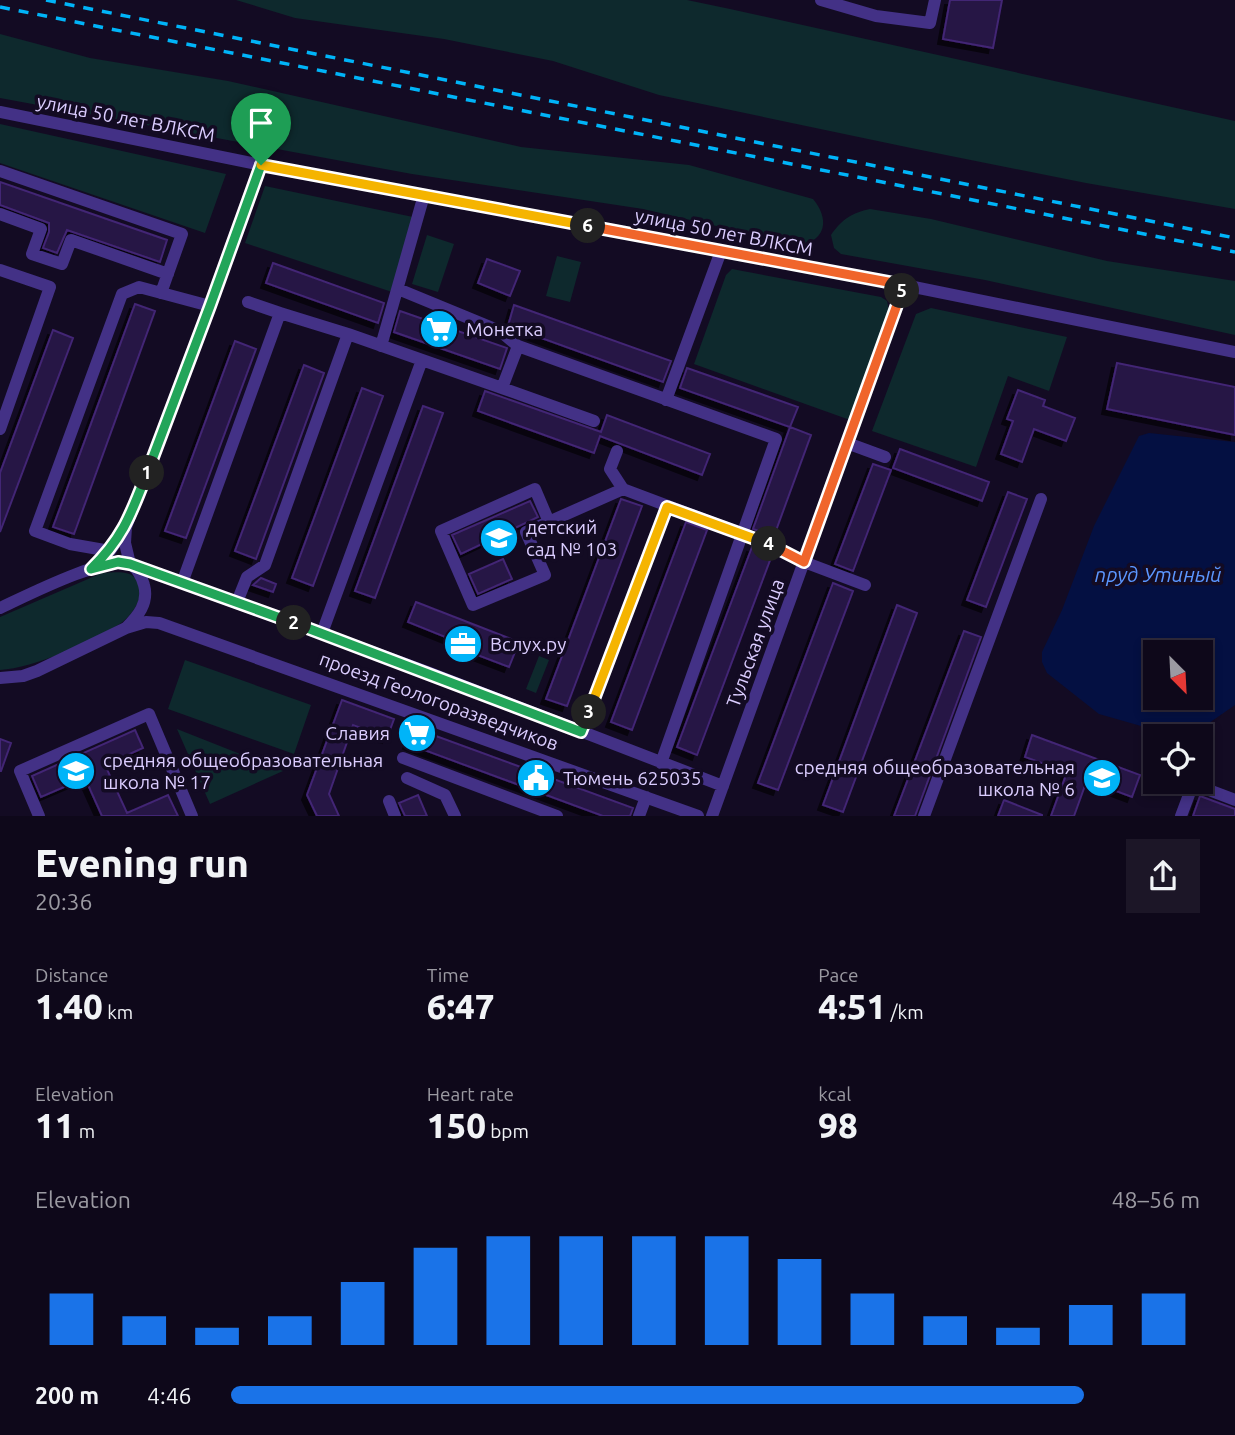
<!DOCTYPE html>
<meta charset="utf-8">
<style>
:root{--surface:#0e081a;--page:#1c1627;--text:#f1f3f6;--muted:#9b9aa2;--line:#2e2939;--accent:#1a73e8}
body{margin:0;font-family:Ubuntu,sans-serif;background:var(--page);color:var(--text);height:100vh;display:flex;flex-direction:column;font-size:26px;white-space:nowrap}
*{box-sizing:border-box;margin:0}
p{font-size:23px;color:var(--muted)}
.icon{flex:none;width:38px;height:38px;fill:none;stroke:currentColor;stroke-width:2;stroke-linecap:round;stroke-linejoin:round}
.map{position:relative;height:816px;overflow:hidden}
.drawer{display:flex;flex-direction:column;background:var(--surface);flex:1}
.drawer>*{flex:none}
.needle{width:46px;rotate:156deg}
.tools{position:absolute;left:1143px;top:640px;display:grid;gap:14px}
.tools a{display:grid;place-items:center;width:70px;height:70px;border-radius:0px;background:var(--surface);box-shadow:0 4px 10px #0003,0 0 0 2px var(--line);font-size:35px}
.pin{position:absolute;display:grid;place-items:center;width:60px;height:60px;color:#fff;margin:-72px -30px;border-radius:50% 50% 50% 0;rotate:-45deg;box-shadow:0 0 7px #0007}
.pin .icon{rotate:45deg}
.km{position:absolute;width:35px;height:35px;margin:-18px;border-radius:50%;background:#222;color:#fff;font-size:19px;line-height:35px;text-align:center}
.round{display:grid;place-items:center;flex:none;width:74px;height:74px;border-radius:0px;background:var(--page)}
.overview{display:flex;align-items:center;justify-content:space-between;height:119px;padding:0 35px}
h1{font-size:38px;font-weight:800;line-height:52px}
.stats{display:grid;grid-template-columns:repeat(3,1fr);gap:10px;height:119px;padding:7px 35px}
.stats div{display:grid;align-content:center}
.stats b{font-size:35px;font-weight:800}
.stats small{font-size:19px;font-weight:400}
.stats p{font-size:19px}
.chart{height:196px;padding:14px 35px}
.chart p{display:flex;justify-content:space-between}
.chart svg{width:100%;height:126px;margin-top:7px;stroke:var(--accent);stroke-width:6}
ul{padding:0 35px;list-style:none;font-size:23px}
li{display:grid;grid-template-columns:112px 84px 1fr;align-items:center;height:52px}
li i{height:18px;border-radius:9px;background:var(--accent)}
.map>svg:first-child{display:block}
</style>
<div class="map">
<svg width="1235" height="816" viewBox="0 0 1235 816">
<defs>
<filter id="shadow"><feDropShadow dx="-5" dy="5" stdDeviation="0" flood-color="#0009"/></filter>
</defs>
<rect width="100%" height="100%" fill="#130b23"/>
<path fill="#0e292d" d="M236 0H687L730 9 1235 121V209L1086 183 911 148 659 95 553 61 444 39 295 18Z
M0 34 90 58 228 81 521 147 689 165 813 199C830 219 826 242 798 245L643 209 412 174 0 98Z
M0 124 226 174 205 233 0 163Z
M265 186 413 217 392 292 245 243Z
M870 209 931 219 1107 261 1235 281V335L985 280 841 254 834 248 831 235C842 219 852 213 870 209Z
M427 235 454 244 438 292 412 284Z
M557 256 581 262 570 302 546 296Z
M732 269 881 297 887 301 889 310 850 420 694 364 726 275Z
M931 308 1067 337 1049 391 1008 376 976 467 872 431 916 314Z
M102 573C113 573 126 570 134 577 150 590 133 615 121 623 93 642 34 668 0 670V617Z
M539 656 549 660 536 693 526 689Z
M185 660 311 705 294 754 168 709Z
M177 729 283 771 210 804Z"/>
<path fill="#041042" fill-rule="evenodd" d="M1149 433 1235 442V705L1209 723 1187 728 1141 726 1099 714 1047 673 1042 662V652L1062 610 1094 526 1139 436ZM1155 653H1200V698H1155Z"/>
<path fill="#271545" stroke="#422574" stroke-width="2" filter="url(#shadow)" d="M950 0H1002L993 48 943 39Z
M0 182 167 240 160 262 67 230 57 253 43 248 49 232V223L0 205Z
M487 259 520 271 510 296 478 283Z
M273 263 384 303 378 323 266 283Z
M135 304 155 311 74 534 53 527Z
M514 305 671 361 663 382 508 326Z
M400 311 507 348 500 369 394 332Z
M53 330 73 338 0 532V473Z
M235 341 256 349 186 538 165 531Z
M1117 363 1235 387V435L1107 409Z
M304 365 324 373 256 559 235 551Z
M687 368 798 407 790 427 811 435 774 536 753 529 790 427 680 388Z
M362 388 383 396 313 586 292 578Z
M1018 390 1045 400 1043 406 1075 418 1066 441 1034 429 1022 462 1001 454 1013 421 1007 419Z
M485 391 601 432 607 415 710 454 702 475 600 436 594 453 478 411Z
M423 406 443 413 375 598 355 591Z
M900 449 989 482 982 501 893 468Z
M873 464 891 470 853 571 835 564Z
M1008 492 1027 499 986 607 967 600Z
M621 499 642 506 567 706 546 699Z
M530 501 538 517 461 554 452 535Z
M686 522 707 530 632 730 611 722Z
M752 547 772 555 697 755 677 747Z
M503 559 512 579 478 594 469 574Z
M261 578 276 584 273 592 253 585Z
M833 583 853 591 778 790 758 783Z
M416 602 519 642 509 667 451 645 453 640 408 622Z
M897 605 917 613 843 812 823 805Z
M964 631 981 637 915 816H894Z
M342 700 394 719 387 738 353 725 329 794 339 816H317L307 795Z
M414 728 633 808 630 816H603L408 744Z
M135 730 143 748 105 765 127 813 168 795 178 816H102L85 778 41 797 32 776Z
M1032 735 1140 775 1132 797 1087 780 1074 816H1051L1067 772 1025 757Z
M0 739 11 743 1 771H0Z
M418 795 427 816H405L399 803Z
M1200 796 1235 809V816H1193Z
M1004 800 1042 815V816H998Z"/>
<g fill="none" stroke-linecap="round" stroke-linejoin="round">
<path stroke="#433186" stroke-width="12" d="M821 0 876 16 930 23 935 0
M0 112 261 165 904 285 1235 352
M0 171 182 234 161 293
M0 214 41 229 32 254 62 264 71 240 168 274
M0 270 50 287 0 429
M398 289 500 331 518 346 776 439 661 763
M248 302 280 313
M381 346 424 195
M502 388 594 421
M666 400 721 251
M847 443 885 457
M617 451 610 469 623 489
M549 522 535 489 441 531 473 605 545 575 526 532 623 489 774 546 804 562 865 585
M126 527 125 543 130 564 427 672 723 786
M110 551 70 544 35 531 122 294 139 287 210 306
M91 569 110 551 126 527 210 306 261 165
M182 583 280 313 348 334 502 388 518 346
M237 602 247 577 265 565 348 334
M0 608C24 597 106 555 129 564 136 566 142 577 144 585 149 603 138 616 126 628L37 671 23 676 0 678
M126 628 146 622 159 623 698 816
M322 633 422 360
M581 732 667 507
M403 758 557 816
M407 778 445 795 455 816
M389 801 395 816
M39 816 20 771 149 714 192 816
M639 816 646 797
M712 816 904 285
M924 816 1041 499
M1181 816 1193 784 1235 800"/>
<path stroke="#00b4f8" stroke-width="3.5" stroke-dasharray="10 9" stroke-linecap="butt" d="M46 0 1235 238
M0 7 1235 252"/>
</g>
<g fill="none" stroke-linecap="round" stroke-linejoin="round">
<g stroke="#fff" stroke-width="14">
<path id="split-1" d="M147 473 210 306 261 165"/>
</g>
<g stroke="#fff" stroke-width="14">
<path id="split-2" d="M147 473C131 514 123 538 91 569L118 562 130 564 294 623"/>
</g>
<g stroke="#fff" stroke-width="14">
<path id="split-3" d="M294 623 581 732 589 712"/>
</g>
<g stroke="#fff" stroke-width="14">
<path id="split-4" d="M589 712 667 507 769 544"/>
</g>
<g stroke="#fff" stroke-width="14">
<path id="split-5" d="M769 544 804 562 902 291"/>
</g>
<g stroke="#fff" stroke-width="14">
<path id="split-6" d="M588 226 904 285 902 291"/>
</g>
<g stroke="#fff" stroke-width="14">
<path id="split-7" d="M261 165 588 226"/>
</g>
<use href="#split-1" stroke="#22a559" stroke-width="9"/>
<use href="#split-2" stroke="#22a559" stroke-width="9"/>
<use href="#split-3" stroke="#22a559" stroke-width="9"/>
<use href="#split-4" stroke="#f5b400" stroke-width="9"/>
<use href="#split-5" stroke="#f0652b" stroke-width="9"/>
<use href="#split-6" stroke="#f0652b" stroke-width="9"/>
<use href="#split-7" stroke="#f5b400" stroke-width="9"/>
</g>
<defs>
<g id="supermarket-disc" transform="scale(2.0125)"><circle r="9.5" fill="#00b4f8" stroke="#130b23"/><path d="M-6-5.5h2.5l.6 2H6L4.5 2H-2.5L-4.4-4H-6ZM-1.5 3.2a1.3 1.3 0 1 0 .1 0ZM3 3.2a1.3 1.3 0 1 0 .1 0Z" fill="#fff"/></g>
<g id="school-disc" transform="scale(2.0125)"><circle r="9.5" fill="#00b4f8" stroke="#130b23"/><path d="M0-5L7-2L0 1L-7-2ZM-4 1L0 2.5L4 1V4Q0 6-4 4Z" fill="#fff"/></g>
<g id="office-disc" transform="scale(2.0125)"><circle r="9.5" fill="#00b4f8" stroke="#130b23"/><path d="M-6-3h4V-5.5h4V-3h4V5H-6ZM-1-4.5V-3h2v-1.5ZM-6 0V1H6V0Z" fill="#fff"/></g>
<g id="civic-disc" transform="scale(2.0125)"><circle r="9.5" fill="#00b4f8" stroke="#130b23"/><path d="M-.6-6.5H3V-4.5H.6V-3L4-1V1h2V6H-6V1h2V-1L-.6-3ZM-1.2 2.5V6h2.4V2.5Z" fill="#fff"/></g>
</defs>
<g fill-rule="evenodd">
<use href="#supermarket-disc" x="439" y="329"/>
<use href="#school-disc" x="499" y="538"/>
<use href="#office-disc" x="463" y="644"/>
<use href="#supermarket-disc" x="417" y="733"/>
<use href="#school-disc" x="76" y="771"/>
<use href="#civic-disc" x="536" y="778"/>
<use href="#school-disc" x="1102" y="778"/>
</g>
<g text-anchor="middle" stroke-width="7" stroke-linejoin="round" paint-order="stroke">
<g font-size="19" fill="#dbcdff" stroke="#130b23">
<text transform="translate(126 118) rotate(11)" y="7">улица 50 лет ВЛКСМ</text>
<text transform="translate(724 232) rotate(11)" y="7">улица 50 лет ВЛКСМ</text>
<text transform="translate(755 643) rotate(-70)" y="7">Тульская улица</text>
<text transform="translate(439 701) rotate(20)" y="7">проезд Геологоразведчиков</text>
</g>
<g font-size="19" fill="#dbcdff" stroke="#130b23" text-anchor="start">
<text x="466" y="336">Монетка</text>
<text x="526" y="534">детский<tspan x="526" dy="22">сад № 103</tspan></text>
<text x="490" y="651">Вслух.ру</text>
<text x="390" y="740" text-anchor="end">Славия</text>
<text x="103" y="767">средняя общеобразовательная<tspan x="103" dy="22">школа № 17</tspan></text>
<text x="1075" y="774" text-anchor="end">средняя общеобразовательная<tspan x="1075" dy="22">школа № 6</tspan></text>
<text x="563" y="785">Тюмень 625035</text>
</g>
<g font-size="21" font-style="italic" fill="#5b96ff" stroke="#130b23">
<text x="1158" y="582">пруд Утиный</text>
</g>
</g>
</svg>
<div class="tools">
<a><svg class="needle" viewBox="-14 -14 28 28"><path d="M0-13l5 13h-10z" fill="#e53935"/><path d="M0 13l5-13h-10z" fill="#9b9aa2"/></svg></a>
<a><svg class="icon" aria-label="locate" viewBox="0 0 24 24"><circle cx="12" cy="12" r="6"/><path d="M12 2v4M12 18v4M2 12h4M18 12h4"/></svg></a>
</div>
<div class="pin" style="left:261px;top:165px;background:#1e9e55"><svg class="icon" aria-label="arrive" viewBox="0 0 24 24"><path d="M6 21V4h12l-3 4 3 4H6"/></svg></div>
<b class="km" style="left:147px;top:473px">1</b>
<b class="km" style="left:294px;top:623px">2</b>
<b class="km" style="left:589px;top:712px">3</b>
<b class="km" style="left:769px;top:544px">4</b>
<b class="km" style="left:902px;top:291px">5</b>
<b class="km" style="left:588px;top:226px">6</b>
</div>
<section class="drawer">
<div class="overview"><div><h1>Evening run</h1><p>20:36</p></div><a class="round"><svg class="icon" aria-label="share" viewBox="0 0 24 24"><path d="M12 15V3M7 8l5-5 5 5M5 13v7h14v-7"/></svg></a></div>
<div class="stats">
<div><p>Distance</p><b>1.40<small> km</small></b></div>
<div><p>Time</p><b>6:47</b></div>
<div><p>Pace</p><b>4:51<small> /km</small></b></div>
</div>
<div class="stats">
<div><p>Elevation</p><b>11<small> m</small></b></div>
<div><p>Heart rate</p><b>150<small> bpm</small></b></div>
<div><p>kcal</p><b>98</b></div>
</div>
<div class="chart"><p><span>Elevation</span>48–56 m</p>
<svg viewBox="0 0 160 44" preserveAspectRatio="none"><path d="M5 44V26M15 44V34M25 44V38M35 44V34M45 44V22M55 44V10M65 44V6M75 44V6M85 44V6M95 44V6M105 44V14M115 44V26M125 44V34M135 44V38M145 44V30M155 44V26"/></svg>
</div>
<ul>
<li><b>200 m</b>4:46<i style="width:88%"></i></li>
</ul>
</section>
